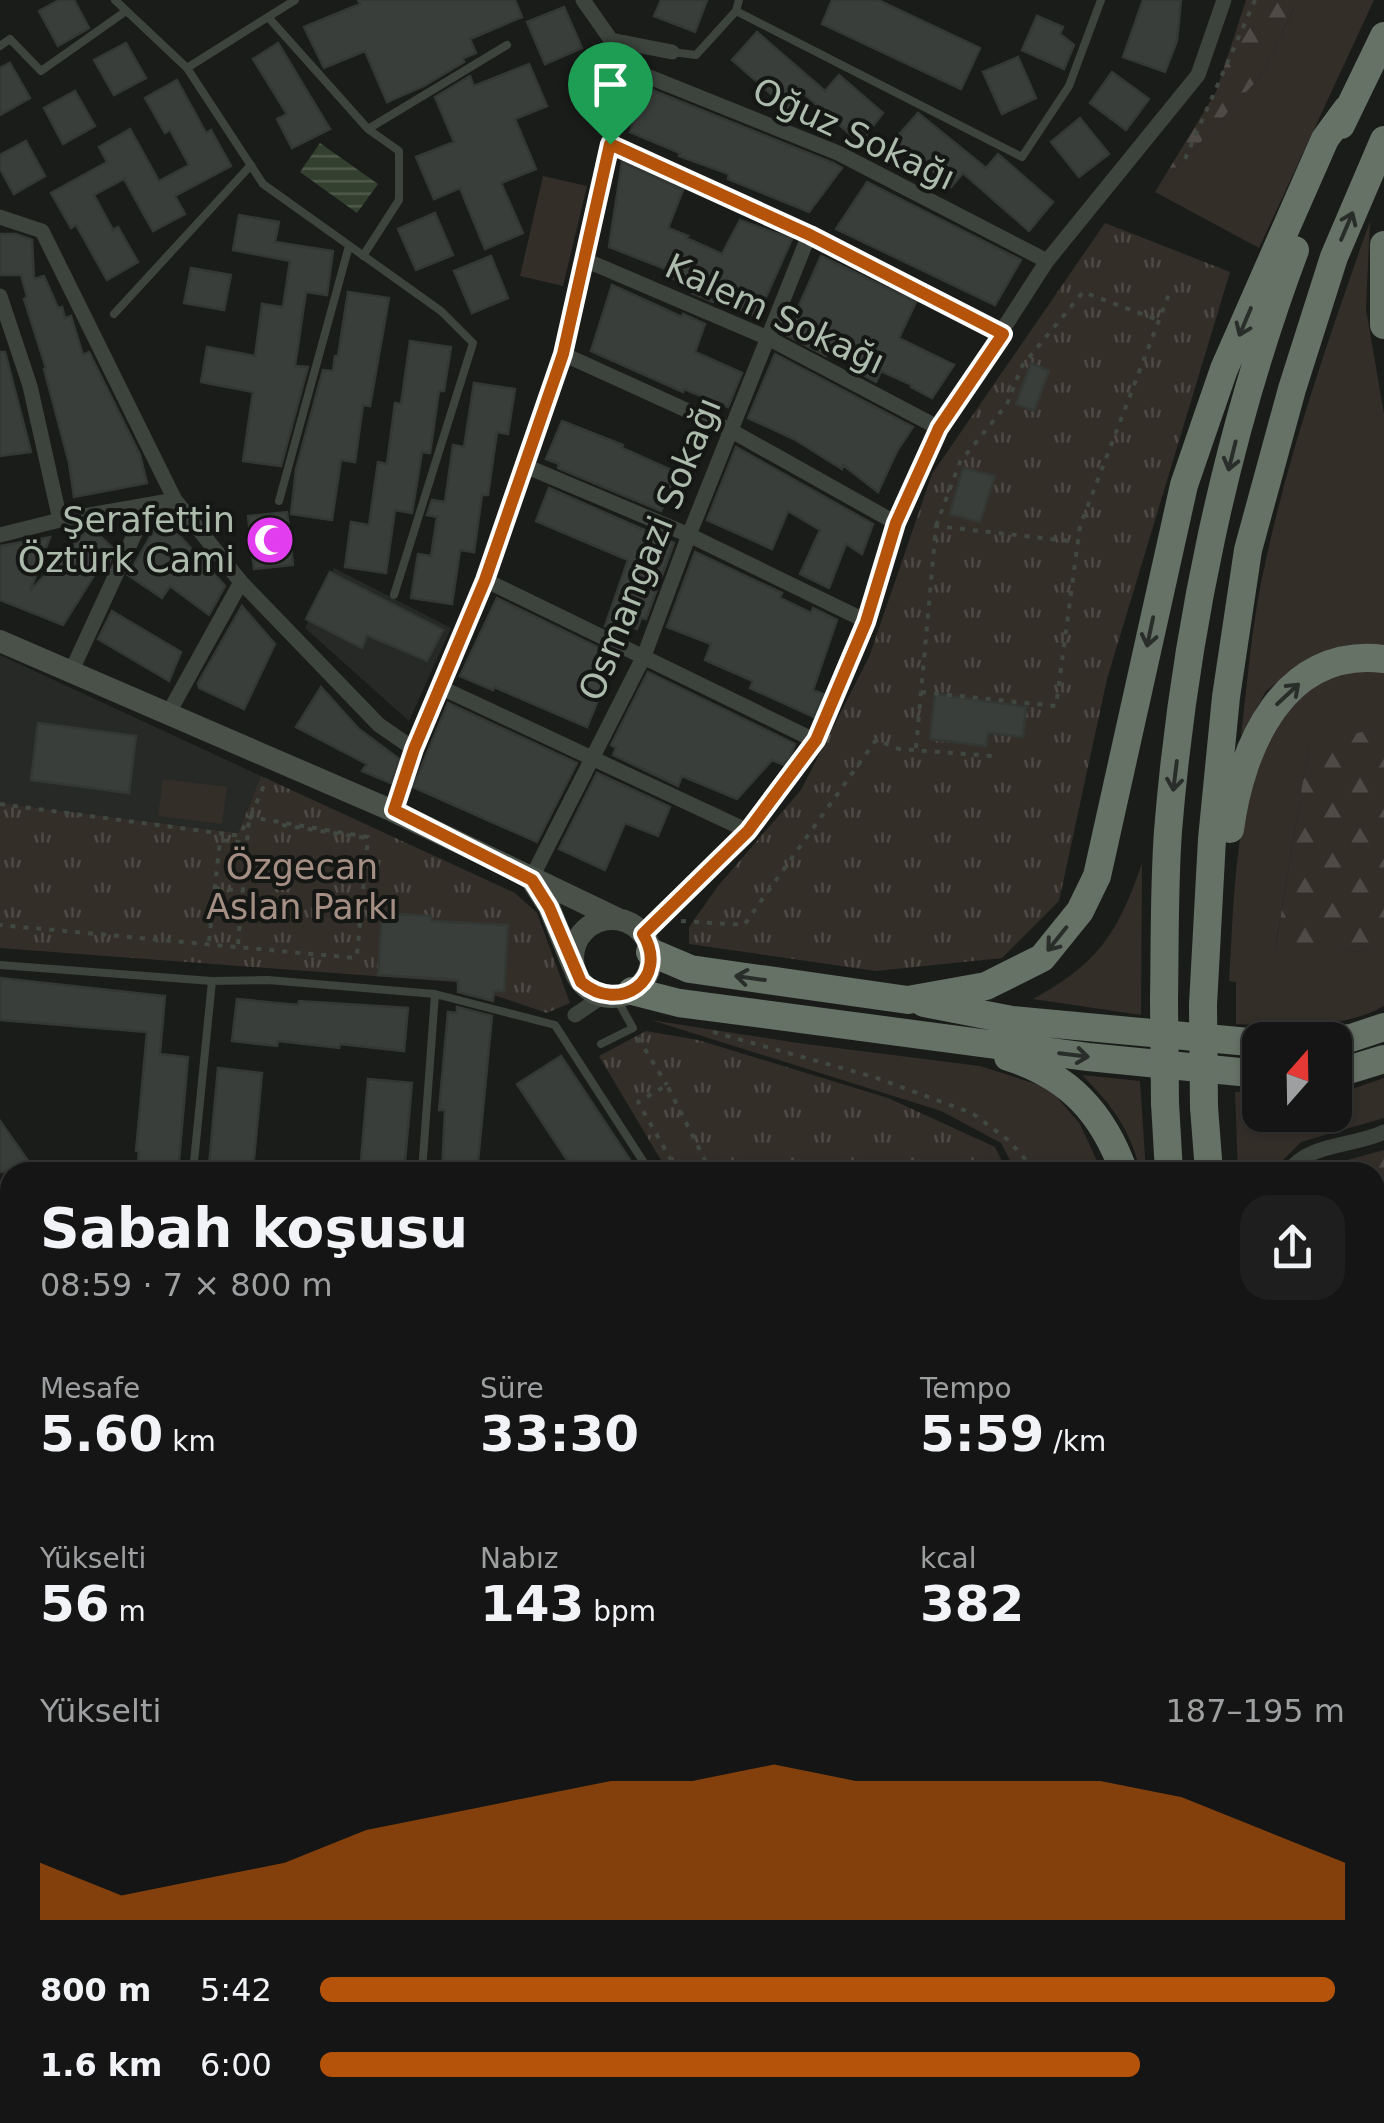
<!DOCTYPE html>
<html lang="tr">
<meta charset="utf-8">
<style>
:root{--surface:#141514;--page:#1d1e1d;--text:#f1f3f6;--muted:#9d9fa0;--line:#333434;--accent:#b45309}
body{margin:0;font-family:"DejaVu Sans",sans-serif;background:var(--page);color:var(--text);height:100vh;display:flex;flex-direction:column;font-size:38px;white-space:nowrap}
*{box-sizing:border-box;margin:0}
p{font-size:32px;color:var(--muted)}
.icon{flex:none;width:55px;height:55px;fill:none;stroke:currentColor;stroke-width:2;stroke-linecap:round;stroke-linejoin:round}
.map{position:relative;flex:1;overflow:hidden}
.panel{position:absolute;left:0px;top:1162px;width:1385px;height:962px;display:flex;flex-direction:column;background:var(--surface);border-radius:30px 30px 0 0;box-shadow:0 2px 8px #0004,0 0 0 2px var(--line)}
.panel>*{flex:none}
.needle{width:65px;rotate:20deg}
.fabs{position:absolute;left:1242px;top:1022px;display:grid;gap:20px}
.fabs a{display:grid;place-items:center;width:110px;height:110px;border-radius:20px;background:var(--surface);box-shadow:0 2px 8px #0004,0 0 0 2px var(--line);font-size:50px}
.pin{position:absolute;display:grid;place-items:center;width:85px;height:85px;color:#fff;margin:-102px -42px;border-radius:50% 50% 50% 0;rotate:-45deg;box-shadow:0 0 10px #0007}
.pin .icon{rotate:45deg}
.round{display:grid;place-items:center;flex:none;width:105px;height:105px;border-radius:30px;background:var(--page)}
.headline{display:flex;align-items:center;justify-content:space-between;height:170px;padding:0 40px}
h1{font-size:55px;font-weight:600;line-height:75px}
.stats{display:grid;grid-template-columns:repeat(3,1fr);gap:15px;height:170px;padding:10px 40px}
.stats div{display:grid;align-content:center}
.stats b{font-size:50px;font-weight:600}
.stats small{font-size:28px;font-weight:400}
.stats p{font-size:28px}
.chart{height:280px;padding:20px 40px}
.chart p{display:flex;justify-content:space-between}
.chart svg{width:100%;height:180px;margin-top:10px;fill:var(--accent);opacity:.7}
ul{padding:0 40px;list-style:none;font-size:32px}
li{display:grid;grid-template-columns:160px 120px 1fr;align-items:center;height:75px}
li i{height:25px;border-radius:12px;background:var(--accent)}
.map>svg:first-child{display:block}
</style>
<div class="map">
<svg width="1384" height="2123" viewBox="0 0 1384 2123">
<defs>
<pattern id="forest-firs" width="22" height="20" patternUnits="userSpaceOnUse" patternTransform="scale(2.5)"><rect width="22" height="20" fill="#342e29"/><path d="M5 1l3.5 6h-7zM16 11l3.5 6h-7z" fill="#4f4a45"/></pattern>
<pattern id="park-tufts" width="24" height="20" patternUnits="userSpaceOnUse" patternTransform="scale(2.5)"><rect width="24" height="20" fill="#342e29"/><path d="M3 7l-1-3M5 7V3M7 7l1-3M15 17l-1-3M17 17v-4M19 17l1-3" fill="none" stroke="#4f4a45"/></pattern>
<pattern id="water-rules" width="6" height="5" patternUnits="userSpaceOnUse" patternTransform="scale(2.5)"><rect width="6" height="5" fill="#34402f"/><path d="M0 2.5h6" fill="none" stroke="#4f5a4a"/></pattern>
</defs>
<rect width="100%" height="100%" fill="#1a1c1a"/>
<path fill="#262926" d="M334 568 451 628 409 721 305 628Z
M0 655 261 776 238 833 0 803Z"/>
<path fill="#342e29" d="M1298 0H1374L1259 248 1155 192 1260 77Z
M543 176 587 186 563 286 520 276Z
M1370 221 1366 309 1384 414V646L1352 644 1308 660 1266 691 1241 736C1247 685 1251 633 1261 583 1286 459 1328 340 1370 221Z
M1384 670V727L1309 745 1275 950 1384 952V1006C1341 1030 1284 1026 1236 1024V982L1229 981C1236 889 1230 701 1345 673 1357 670 1372 671 1384 670Z
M163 779 227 787 222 824 158 816Z
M1142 863 1141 1015 1033 999C1099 963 1118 933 1142 863Z
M651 1020 798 1043 980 1066 1049 1088 1080 1124 1102 1172H1016L1001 1143 941 1111Z
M1082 1075 1140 1081 1146 1172H1140C1132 1131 1111 1104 1082 1075Z
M1384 1078V1118L1301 1142 1271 1172H1238L1235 1092 1260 1091V1115H1335V1089H1352Z
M1375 1864 1384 1910V2050L1375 2003Z"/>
<path fill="url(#forest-firs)" d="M1246 0H1298L1260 77 1155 192 1216 92Z
M1384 727V952L1275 951 1309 744Z
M1384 1150V1747L1375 1709V1172H1312L1325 1166Z"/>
<path fill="url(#park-tufts)" d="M1105 223 1230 272 1107 679 1059 901 1002 958 876 971 689 944V927L718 886 801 790 869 657 932 474Z
M261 776 515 893 537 913 570 1003 547 1013 455 982 0 948V803L238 833Z
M646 1031 698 1040 888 1098 995 1147 1007 1172H668L599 1056Z
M0 1915 10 1935V2115H137L133 2123H0Z
M1011 2115H1273L1276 2123H1011Z"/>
<path fill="url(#water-rules)" d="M320 143 378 184 357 213 300 172Z"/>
<path fill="#3a3e3a" stroke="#343835" stroke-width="2.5" d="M59 0H74L89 28 58 46 39 11Z
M358 0H515L522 17 470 39 476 53 463 58 464 62 424 86 387 102 365 51 324 68 304 27 360 4Z
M661 0H707L695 32 654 16Z
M832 0H878L980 48 961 89 822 24Z
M1143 0H1181L1177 41 1165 72 1123 57Z
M564 7 582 48 545 64 527 22Z
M1037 16 1063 27 1060 34 1074 45 1064 69 1022 50Z
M757 32 825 91 839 75 883 113 860 143 802 92 787 108 732 60Z
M126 43 146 78 114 95 94 60Z
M278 43 330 129 292 148 277 119 287 114 253 59Z
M1018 57 1036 98 1002 114 983 72Z
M10 63 30 98 0 115V68Z
M529 64 547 106 515 119 536 169 501 183 523 233 485 249 460 188 434 199 416 157 454 142 435 97 470 76 474 86Z
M1112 72 1149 99 1126 130 1090 103Z
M177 80 206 133 211 130 231 166 175 196 185 214 153 231 124 179 94 195 113 230 118 227 138 262 107 280 76 225 71 228 51 193 107 162 99 147 130 129 159 181 189 165 170 130 165 133 145 98Z
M647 88 833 163 842 168 809 212 728 179 729 174 679 156 680 153 630 132Z
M75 91 95 126 63 144 44 108Z
M918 113 986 168 998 154 1053 202 1029 231 963 173 951 187 895 139Z
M1080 118 1109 154 1079 177 1051 142Z
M26 141 45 176 14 194 0 169V155Z
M622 162 683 190 668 228 688 236 686 238 722 254 740 220 792 239 757 317 715 298 713 302 692 293 694 288 672 278 676 273 609 247Z
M867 182 1021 260 995 305 836 229Z
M435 213 453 255 416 270 398 229Z
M239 215 279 222 275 242 333 251 327 295 306 292 295 366 308 367 281 466 243 461 253 392 201 382 207 347 255 356 262 304 283 307 290 261 233 250Z
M0 234H16L32 240 34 279 44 276 58 308 62 307 65 318 71 316 83 355 89 352 140 455 147 483 74 497 69 463 44 369 46 368 24 299 27 297 21 275H0Z
M491 256 508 298 472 313 454 271Z
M821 256 916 302 899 338 954 365 932 398 911 387 912 385 881 371 876 382 856 371 860 361 829 348 826 356 786 335Z
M191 268 231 275 224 310 184 303Z
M612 285 682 317 683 314 705 324 695 352 742 373 728 407 684 389 683 392 591 351Z
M348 292 389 298 370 406 363 405 355 462 341 460 332 520 291 514 296 469 323 370 333 371 335 356H338Z
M410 341 451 347 444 391H439L430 453 422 452 412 513 395 510 386 573 345 567 351 522 369 525 378 462 387 464 395 403 401 404Z
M0 352H5L31 452 0 456Z
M775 354 913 427 897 451 878 492 843 465 842 469 794 439 748 418Z
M1031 363 1049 371 1034 411 1016 404Z
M474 383 515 389 508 434 497 432 488 495H482L474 552 460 550 452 604 411 598 418 554 431 556 437 517 427 515 432 500 445 502 453 445 464 447Z
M562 421 623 445 622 448 678 473 661 511 558 468 559 464 546 459Z
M736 447 873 524 862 554 846 544 829 588 800 574 820 530 788 511 772 549 707 520Z
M963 468 995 476 980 522 950 514Z
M549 488 674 543 646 619 641 618 637 629 629 626 625 636 605 626 628 560 536 521Z
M287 512 293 565 254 569 248 516Z
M162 516 225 586 209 615 170 586 162 598 128 575Z
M90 527 115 550 107 567 102 572 98 569 63 625 0 600V546L50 537 30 591Z
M695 552 782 593 780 598 811 613 813 608 837 620 813 690 823 694 814 717 750 688 753 681 705 660 711 644 667 627Z
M330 572 443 630 427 661 367 635 362 648 306 619Z
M497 598 616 656 587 727 494 687 493 690 460 676Z
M242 606 275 644 244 709 199 688 198 683Z
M112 611 181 652 169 681 98 639Z
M648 672 795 744 790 757 784 765 772 760 737 799 682 776 678 786 613 755 616 748 611 745Z
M321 687 359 729 399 759 391 783 362 771 367 764 296 727Z
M935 694 1026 707 1023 737 988 733 986 746 930 739Z
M448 703 577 763 537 842 413 787Z
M38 723 136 736 129 793 31 780Z
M597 773 670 807 658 836 625 823 605 870 559 849Z
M382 913 431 916V921L508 925 504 991H494L493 1001 458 992V980L378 975Z
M0 978 165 996 160 1054 188 1057 178 1172H137L139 1151H136L147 1032 0 1020Z
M237 999 298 1005 299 1001 408 1008 404 1051 340 1044 339 1048 278 1041 277 1046 232 1041Z
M457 1007 492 1016 477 1172H442L445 1110H439L448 1012 457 1013Z
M561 1056 638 1172H575L517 1084Z
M218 1068 262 1073 253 1170 209 1166Z
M368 1079 412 1083 404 1172H360Z
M0 1121 36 1172H0Z"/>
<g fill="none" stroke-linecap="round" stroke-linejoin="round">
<path stroke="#414841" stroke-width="4" stroke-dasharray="5 8" stroke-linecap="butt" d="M1185 159 1255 0
M936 526 960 462 1007 404 1022 366 1083 292 1158 320
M921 692 1056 706 1080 526 1169 294
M916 748 936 526 1078 542
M0 804 233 835H239L250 817 368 837 357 955 355 958 0 925
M251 815 267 779
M282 825 366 838
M215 888 243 891
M681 921 744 925 876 740 899 749 993 756
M209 941 220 840 247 843
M238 944 249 820H253
M713 1032 874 1077 972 1113 1008 1140 1037 1172
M638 1038 667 1085
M678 1172 638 1102 667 1085 711 1172
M688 1172 706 1163
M0 1951 10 1972
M0 2003 10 2023
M0 2067H10
M1133 2115 1137 2123
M1200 2115 1204 2123
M1288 2115V2123
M11 2123 15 2115
M87 2123 94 2115
M124 2123 129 2115
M1018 2123V2115
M1079 2123 1084 2115
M1169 2123 1170 2115
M1228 2123 1229 2115"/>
<path stroke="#3d433d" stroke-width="8" d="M115 0 187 68 263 184 441 311 473 343 394 595
M736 11 1022 157 1069 86 1101 0
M268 17 368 129 399 151V200L363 256
M0 46 10 39 41 71 126 11
M672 52 696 55 736 11 739 0
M187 68 295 0
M368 129 507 45
M114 314 251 165
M279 501 349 246
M0 965 212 981 268 980 435 994 555 1025 650 1172
M601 1044 633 1028 615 996
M193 1172 212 981
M422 1172 435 994
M0 1251 10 1265
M0 1705 10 1725
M188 2115 201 2123
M312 2115 335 2123
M564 2115 566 2123
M814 2123 815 2115
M986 2123 987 2115"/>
<path stroke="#3d433d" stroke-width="15" d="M611 40 672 52
M632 70 838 153 1047 261
M610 143 809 235 1003 334
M0 217 42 231 175 500 241 582 379 725 414 749
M583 259 770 339 939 428
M0 296 30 386 60 520
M563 354 730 430 896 523
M523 465 689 535 866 621
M0 535 60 520 175 500
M485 580 816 741
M71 672 148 505
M442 688 748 831
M168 714 241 582
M393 811 414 749 485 580 563 354 610 143 632 70 583 0
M531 879 644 656 689 535 809 235
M643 934 748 831 816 741 866 621 896 523 939 428 1047 261 1198 75 1224 0
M575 1015 603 996
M1288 1172C1310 1142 1353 1147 1384 1132
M0 1489 10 1503
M0 1557 10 1547
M1375 1797 1384 1846"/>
<path stroke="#495149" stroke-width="22" d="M0 641 393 811 618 919
M531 879 549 907 573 966
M573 958a39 39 0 1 1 78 0a39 39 0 1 1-78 0Z
M0 1321 10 1335
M524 2115 527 2123"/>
<path stroke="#677267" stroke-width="28" d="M1341 125 1384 36
M1384 245V325
M1230 829C1241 748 1283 646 1384 659
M650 952 690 969 908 1000 986 986 1042 958 1080 911 1097 876 1184 485 1224 369 1325 139 1347 109
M632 991 679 1003 1088 1057 1260 1074
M1164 999C1165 943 1164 886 1168 831 1184 635 1226 434 1295 250
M924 1003 1012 1020 1260 1043
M1203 1005 1212 839 1226 697 1248 550 1292 389 1334 257 1384 140
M1330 1040 1351 1038 1384 1027
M1008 1057C1069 1076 1103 1113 1124 1172
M1335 1074 1384 1059
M1165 1103 1169 1172
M1204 1107 1209 1172
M1331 2115 1332 2123
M1374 2115 1375 2123"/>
<path stroke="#677267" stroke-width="28" d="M1164 999 1165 1103
M1203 1005 1204 1107"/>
</g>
<defs><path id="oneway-shaft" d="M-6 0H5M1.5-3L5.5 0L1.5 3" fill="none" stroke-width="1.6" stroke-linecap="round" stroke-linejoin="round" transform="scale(2.5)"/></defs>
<g stroke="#2a2e2a">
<use href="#oneway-shaft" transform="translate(1347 226) rotate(-67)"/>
<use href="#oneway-shaft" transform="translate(1245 322) rotate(113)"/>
<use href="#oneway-shaft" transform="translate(1232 456) rotate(104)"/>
<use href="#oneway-shaft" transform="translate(1150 632) rotate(102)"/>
<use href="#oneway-shaft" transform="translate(1288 694) rotate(-43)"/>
<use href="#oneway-shaft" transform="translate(1175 776) rotate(97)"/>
<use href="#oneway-shaft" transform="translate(1057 939) rotate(129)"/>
<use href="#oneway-shaft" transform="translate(750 978) rotate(-172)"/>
<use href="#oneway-shaft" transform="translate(1074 1055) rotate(7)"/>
</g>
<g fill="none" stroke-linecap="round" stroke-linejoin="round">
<g stroke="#fff" stroke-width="20">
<path id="route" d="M610 144 810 235 1003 334 939 428 896 523 866 622 816 740 748 831 643 934C670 979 620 1015 581 982L549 907 532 880 394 810 414 749 485 580 563 354Z"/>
</g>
<use href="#route" stroke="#b45309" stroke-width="12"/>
</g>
<defs>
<g id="mosque-disc" transform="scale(2.5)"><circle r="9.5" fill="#e23eef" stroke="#151715"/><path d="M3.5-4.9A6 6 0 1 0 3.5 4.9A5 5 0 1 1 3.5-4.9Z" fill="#fff"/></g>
</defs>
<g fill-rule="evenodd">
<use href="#mosque-disc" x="270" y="540"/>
</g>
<g text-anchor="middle" stroke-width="8" stroke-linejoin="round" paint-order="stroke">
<g font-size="35" fill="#adbbac" stroke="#151715">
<text transform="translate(854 134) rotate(25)" y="12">Oğuz Sokağı</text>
<text transform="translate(775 314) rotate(25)" y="12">Kalem Sokağı</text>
<text transform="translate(650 549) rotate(-68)" y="12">Osmangazi Sokağı</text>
</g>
<g font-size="35" fill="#adbbac" stroke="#151715" text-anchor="end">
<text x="235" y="532">Şerafettin<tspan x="235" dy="40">Öztürk Cami</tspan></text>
</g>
<g font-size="35" fill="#a58f84" stroke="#151715">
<text x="302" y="879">Özgecan<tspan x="302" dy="40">Aslan Parkı</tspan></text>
</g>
</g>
</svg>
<div class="fabs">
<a><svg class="needle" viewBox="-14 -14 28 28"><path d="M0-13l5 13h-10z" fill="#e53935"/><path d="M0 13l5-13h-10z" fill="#9d9fa0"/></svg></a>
</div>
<div class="pin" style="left:610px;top:144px;background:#1e9e55"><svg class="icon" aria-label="arrive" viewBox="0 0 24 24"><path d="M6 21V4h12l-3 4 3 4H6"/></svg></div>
<section class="panel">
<div class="headline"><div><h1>Sabah koşusu</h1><p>08:59 · 7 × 800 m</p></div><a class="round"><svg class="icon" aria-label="share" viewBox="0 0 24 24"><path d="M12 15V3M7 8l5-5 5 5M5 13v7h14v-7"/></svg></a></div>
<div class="stats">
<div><p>Mesafe</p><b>5.60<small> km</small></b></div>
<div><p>Süre</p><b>33:30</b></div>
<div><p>Tempo</p><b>5:59<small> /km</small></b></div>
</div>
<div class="stats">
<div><p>Yükselti</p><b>56<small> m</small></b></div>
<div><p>Nabız</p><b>143<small> bpm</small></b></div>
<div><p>kcal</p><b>382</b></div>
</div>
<div class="chart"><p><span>Yükselti</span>187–195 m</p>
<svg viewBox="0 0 160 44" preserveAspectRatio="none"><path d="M0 44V30L10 38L20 34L30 30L40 22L50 18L60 14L70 10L80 10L90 6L100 10L110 10L120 10L130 10L140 14L150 22L160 30V44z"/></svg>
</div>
<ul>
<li><b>800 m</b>5:42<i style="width:99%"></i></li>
<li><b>1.6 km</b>6:00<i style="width:80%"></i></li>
</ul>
</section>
</div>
